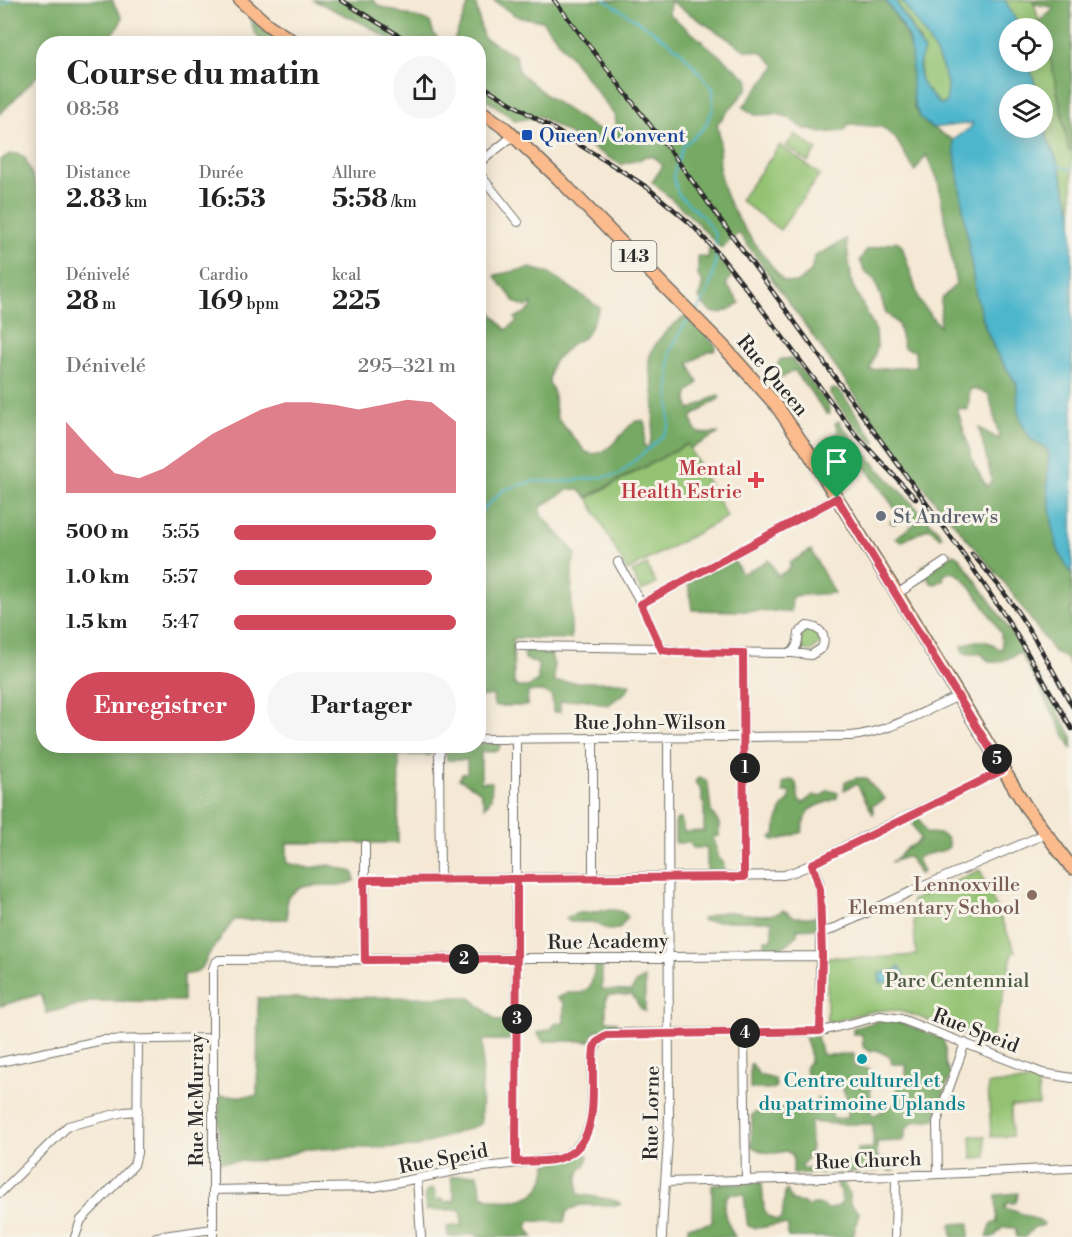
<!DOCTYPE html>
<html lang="fr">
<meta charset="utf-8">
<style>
:root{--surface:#fff;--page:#f6f6f6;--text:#222;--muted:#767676;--accent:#d1495b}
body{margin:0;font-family:"Libre Bodoni",serif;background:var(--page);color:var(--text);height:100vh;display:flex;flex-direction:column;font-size:22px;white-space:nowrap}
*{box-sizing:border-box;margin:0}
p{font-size:20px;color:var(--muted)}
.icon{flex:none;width:33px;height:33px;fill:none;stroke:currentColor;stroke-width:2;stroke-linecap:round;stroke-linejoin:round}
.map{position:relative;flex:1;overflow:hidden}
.drawer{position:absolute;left:36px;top:36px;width:450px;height:717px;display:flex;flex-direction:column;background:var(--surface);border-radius:24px;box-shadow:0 3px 15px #0003}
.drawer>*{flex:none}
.fabs{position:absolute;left:999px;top:18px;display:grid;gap:12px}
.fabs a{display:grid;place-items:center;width:54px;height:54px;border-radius:50%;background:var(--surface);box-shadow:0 3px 15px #0003;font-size:30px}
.pin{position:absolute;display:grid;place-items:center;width:51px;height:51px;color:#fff;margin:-62px -26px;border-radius:50% 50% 50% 0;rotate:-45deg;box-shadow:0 0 6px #0007}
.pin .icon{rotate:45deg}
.km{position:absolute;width:30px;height:30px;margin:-15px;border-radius:50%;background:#222;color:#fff;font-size:16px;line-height:30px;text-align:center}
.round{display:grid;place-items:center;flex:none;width:63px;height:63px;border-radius:32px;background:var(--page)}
.summary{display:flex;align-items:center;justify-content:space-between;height:102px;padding:0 30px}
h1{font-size:33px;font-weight:800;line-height:45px}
.figures{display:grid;grid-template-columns:repeat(3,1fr);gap:9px;height:102px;padding:6px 30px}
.figures div{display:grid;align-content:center}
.figures b{font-size:26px;font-weight:800}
.figures small{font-size:16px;font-weight:400}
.figures p{font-size:16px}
.chart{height:168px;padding:12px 30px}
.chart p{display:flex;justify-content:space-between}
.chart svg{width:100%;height:108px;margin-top:6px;fill:var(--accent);opacity:.7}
.action{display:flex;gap:12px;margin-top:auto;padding:12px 30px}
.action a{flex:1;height:69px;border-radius:36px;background:var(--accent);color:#fff;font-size:24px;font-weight:800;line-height:69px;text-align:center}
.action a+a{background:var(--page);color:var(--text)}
ul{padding:0 30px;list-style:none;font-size:20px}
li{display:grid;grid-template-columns:96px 72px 1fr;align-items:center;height:45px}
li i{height:15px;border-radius:8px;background:var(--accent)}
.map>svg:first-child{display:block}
</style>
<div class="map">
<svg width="1072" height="1237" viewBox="0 0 1072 1237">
<rect width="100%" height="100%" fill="#f7f3e8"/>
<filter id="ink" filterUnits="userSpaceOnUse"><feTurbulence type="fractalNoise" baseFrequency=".0167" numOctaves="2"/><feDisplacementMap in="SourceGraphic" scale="12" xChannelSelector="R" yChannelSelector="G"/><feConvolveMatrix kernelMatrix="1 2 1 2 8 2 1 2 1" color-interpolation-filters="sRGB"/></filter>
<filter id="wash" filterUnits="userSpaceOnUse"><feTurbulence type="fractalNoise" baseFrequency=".008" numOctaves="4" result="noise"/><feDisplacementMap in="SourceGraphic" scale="24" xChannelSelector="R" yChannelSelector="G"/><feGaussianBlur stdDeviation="1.35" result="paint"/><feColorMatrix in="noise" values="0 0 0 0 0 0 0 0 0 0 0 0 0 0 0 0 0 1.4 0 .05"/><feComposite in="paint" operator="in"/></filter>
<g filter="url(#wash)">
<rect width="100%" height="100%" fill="#f5e9d5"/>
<path fill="#93c372" stroke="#5f774e" stroke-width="1.5" d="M895 0H901C918 24 958 75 945 105L940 104 922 87 920 74V41Z
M1005 0H1033L1041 28H1020Z
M1043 32 1051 61 1066 137H1072V213L1059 165 1047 138 1043 109 1042 94H1038L1030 68V62H1042Z
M795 134 817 150 808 162 786 146Z
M780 145 820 175 780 230 740 200Z
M687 444 727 517 627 571 588 498Z
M647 565 656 584 641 591 632 572Z
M808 629C817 631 819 634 820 643L812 651 799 649 801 635Z
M980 870 1015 951 1012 953 1008 979 989 1047C964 1036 913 1010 887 1010 868 1010 850 1017 832 1022L827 1020V957L873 958 916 955 912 900Z
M1038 1081 1039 1105 1011 1106 1012 1136 991 1137 988 1084Z
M971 1136H985L986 1157 972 1158Z"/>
<path fill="#76a964" stroke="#506a48" stroke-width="1.5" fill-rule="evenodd" d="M0 0H113L114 5 122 17C121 27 107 42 97 44 80 47 60 44 44 44L43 67 41 72 0 114Z
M313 0H373L379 6 430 22 434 34 441 42 454 40 469 3 468 0H475L483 37 516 56 519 72 547 96 596 129 608 131 617 128 615 116 554 35 542 21 516 16 493 0H885C900 22 913 42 913 70 914 83 912 96 914 108L929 126 953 140 976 295 986 329 996 352 1017 384 1018 411 1032 440 1046 448 1049 454 1047 485 1053 528 1058 550 1072 575V671L1067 659 1054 652 1007 586 912 474 739 233 721 248 686 212 652 182 663 166 654 157 646 156C637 163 630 160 621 165L539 116 516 121 493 104 479 96 478 44 396 43 364 24ZM670 1 745 50 762 52 776 66 743 107 755 115 778 114 789 118 803 128 822 133 844 131 849 124 882 127 896 139 915 171 926 155 938 180 956 284 941 299 940 327 920 302 902 246 897 241 867 250 860 260 865 272 875 280 886 313 898 324 904 348 915 351 916 366 870 370 877 347 876 331 852 284 846 239 814 257 811 272 796 283 783 281C761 251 726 211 720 175 717 158 723 141 717 124L748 88 749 80 669 14ZM970 388 989 394 1000 440 979 428 992 480 987 487 974 465 957 408 968 410Z
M1033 0H1071L1072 151 1068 150C1062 106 1052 62 1039 21L1053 10 1052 7 1035 4Z
M250 19 283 43H262L254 31Z
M10 154H18L25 158 44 204V746H432L430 755H399L398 843H287V863L309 868 330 865 353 872 355 880C339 890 320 882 303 887 297 889 292 894 287 898V919L234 920 209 954 203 966 195 973 183 975V1001H95L47 1013 41 994 0 1006V160Z
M709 247 733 275 726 284 740 303C721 316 712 319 699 298L703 282 698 276V256L708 258Z
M530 268 549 273 600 308 585 337 573 343 555 360 551 367 549 383 553 390 557 418 586 452C606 461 621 432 635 421H643L646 426 644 445 647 448C652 442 652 434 653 426 654 413 654 400 653 388 652 378 648 370 649 360 652 343 671 325 685 317H688L716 346 714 351H709L689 363 698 383 688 393 687 401 690 410 718 395 720 398 692 416C692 437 703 434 719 433L690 449 687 444 587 497 578 489 567 490 541 507 540 513 576 554 572 566 571 639 513 638 514 683 517 687H528L538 681V664L525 659 524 653 527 650 550 651 554 665V682H617L627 683 630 685 626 692 608 705 583 699 560 702V712H553L552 697C544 690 538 690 528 692L527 706H494L493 695 479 697 478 324H483L487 320 479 309V298L506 330 517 321 515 318C522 313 532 313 532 303L526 307 516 303 496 278 495 275Z
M781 359H792L828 404 830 414H827L794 370 782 378 776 370 778 363Z
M833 389 840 391 876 442 875 444C857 430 844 413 830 394V391Z
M838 421 879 469 936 528 942 536 940 538 929 528 901 542 895 538 916 523 911 514 894 524 890 522 899 514 849 445 845 444 835 450H829L824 446 823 441 839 431 835 424Z
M811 550 834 593 792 596 791 612 692 610 688 582 733 559 742 574 769 560 778 576 791 568 789 563Z
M954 554 958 556C1001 613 1038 674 1072 737V749L1020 652C1007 659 992 670 982 654H968L963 652 962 646C976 639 987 638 999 649H1002L1001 633C993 620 969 579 957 574 952 571 948 573 944 575L943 580 936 584 931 583 921 567 933 561 937 565Z
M479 743H501L498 751 481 752V782H492L491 799 485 807 480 791 459 779 462 774 467 773V760H447C445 755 446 749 450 746H478Z
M699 777 704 779 708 784 711 812 719 823V836L712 837 715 842 718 857 724 863V871H707V848H693L690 843H675V823L677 819H681L684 832 704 831V802H702V791L695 782Z
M857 778H866C871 787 879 791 885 799L872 806 874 812 873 814 858 786 856 784 844 790 845 782Z
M792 780 796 783 799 801 803 803 813 795 821 797 828 790 838 793 837 798C813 809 806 804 802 832L782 839 773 840 771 837 775 835C776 825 780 805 789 801L790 795 789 792H783V783L786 781Z
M919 818 926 833C937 833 949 833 949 847 940 855 927 851 918 858V861L923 872 919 874 910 858 906 857 891 862C898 859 901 853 907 848 912 845 916 845 920 839L911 821Z
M604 910C613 910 622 909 628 917L619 929 608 930 593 922H570L566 918C583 908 587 916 604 910Z
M783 910 795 917H817V928L797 929V935C789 944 779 951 767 951L764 946 765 940H772V921H703L702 919C709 916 717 912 725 912 742 912 769 920 783 910Z
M595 963H602V988L604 990 631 991 637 982 645 978V1011L642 1010 632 995H608L606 999V1021L617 1022V1029L597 1030 592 1035 591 1041H543L537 1033 551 1029 556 1023H564V1003L557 998 568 993H581L590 987 595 969Z
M470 997 497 1021 512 1020V1040H483L481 1124 417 1147 305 1149 272 1160 219 1162V1096H257L258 998Z
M882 1020 899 1022 941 1038C951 1049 939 1063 951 1073L935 1119 913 1122 906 1129 905 1138 902 1141 877 1142V1156L880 1159H894V1171H889L884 1167 876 1171 830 1173V1167L843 1166 845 1164 856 1160 858 1149 873 1148V1124H835L812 1122 810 1123C810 1138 815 1155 802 1164V1168H824V1173L793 1174V1155L786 1151C772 1155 763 1153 751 1146L752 1115C766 1104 794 1109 812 1108L813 1104H817V1098L832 1111V1119L848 1118V1101L842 1087C832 1085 823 1091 813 1087L805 1071 806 1066 810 1062V1053L805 1036H817L821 1052 825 1055 854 1054V1067L870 1069 871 1114 875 1115 898 1102 897 1082H906V1064H892L890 1057 877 1050 871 1052 863 1047 862 1034H853V1028Z
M750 1064H752L759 1075 775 1079 776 1085 774 1089H750Z
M580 1152 588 1155 586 1165 582 1167 578 1176V1194L613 1200 620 1203V1205H580L567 1211 564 1222 529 1221 527 1228 533 1237H479L474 1234 451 1237 448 1236 447 1227 462 1225 461 1210H426L425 1193 430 1189H434L436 1200 443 1199 445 1202 453 1201 455 1199 451 1177 453 1176 477 1174 482 1195C496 1203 524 1203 537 1191 544 1184 545 1173 547 1164L564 1161Z
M836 1181H842L849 1193 850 1204 859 1212 853 1237H788V1226C774 1221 762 1232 748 1226L747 1222 744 1194H729C718 1208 728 1223 735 1237H688V1226L702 1225 712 1222V1184L762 1183 764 1209 768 1216 775 1220 782 1219 785 1191 787 1190 792 1201 804 1203 808 1207C815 1202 820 1203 826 1209 832 1209 837 1207 842 1203L841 1191 837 1186Z
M1018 1193 1017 1200 1015 1203H1007L1004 1208 1018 1212 1044 1223 1042 1226 1034 1227 1025 1237H1016V1228L1003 1227 994 1237H987L992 1223 997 1222 996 1195Z
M969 1223V1237H952L951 1224Z"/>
<path fill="#4eb6cc" stroke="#3c707c" stroke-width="1.5" d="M885 0H895L924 51C912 75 923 88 940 104H945C958 75 917 23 901 0H1005L1020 28H1010V62H1030V68L1038 94H1010V128H1042L1043 109 1047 138 1059 165 1072 213V575L1058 550 1053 528 1047 485 1049 454 1046 448 1032 440 1023 426 1018 411 1017 384 996 352 986 329 976 295 953 140 970 128 973 123 933 128C903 113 916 74 910 46 907 29 895 14 885 0Z
M899 966 905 975 901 984 896 981 880 983 879 973 896 970Z"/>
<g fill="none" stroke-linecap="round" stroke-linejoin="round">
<path stroke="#4eb6cc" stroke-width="2" d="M605 0 652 30 682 52 713 89V109L704 128 683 146 673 176 678 194 704 218 715 234 716 246
M0 5 10 0
M1058 165 1068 169 1072 168
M696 311C708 297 715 274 716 256
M478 514 503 490 534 481 561 482 618 475 662 437 669 426 670 352 681 330 690 318
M274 749 276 746"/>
</g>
</g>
<g filter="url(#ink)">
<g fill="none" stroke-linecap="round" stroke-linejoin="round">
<g stroke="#726e66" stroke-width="10">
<path id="street" d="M478 164 513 136
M478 172 518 222
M618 562 640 601 661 648
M897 594 945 562
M641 604 837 498
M807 626C820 627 827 635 822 648L811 655 792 653 797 645 799 633Z
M520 646 661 648 677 652 792 653
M743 653 744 877
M478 739 851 736C889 732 924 711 959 696
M516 739V1162
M365 845V960
M812 864 819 882 820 901V1031
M593 878V739
M440 879 439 755 442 746
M364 880 784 875C810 868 834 851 858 840 906 816 956 794 1003 770
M821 932 831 930 912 891 1045 834
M744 1033 746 1180
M0 1062 103 1040 213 1038
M938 1174 937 1122 965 1043
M417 1179 421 1237
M665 1182 896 1176 1072 1168
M213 1190 374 1187 459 1170 561 1158C621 1131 567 1041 613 1033L809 1032 826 1030 880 1016 901 1019 1042 1073 1072 1078
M0 1193 68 1126 124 1112 138 1111
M75 1237 81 1220 134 1165 137 1153 138 1039
M156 1237 213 1229
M213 1237V969L215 963 219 960 822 956
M662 1237C663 1196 668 1156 669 1115L668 738
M895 1237 896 1176"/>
</g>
<g stroke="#726e66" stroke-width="15">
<path id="primary" d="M240 0 268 25 297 44
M478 109 506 129 558 178 724 347 776 405 807 450 897 594 1026 807 1072 868"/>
</g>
<use href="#street" stroke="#fff" stroke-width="8"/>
<use href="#primary" stroke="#fbbb8c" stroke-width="12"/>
<g stroke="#2b2b2b" stroke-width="4.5">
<path id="rail" d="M341 0 413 44
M554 0 677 160 964 555 1009 622 1072 729
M478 83 619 169 648 188 691 224 718 253 752 296 856 435 916 499
M972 554C1014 599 1043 651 1072 706"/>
</g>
<use href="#rail" stroke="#f7f3e8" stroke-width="2" stroke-dasharray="7" stroke-linecap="butt"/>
</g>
</g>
<g fill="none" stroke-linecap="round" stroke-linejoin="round" filter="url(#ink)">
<g stroke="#fff" stroke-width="12">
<path id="route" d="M837 498 641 604 662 650 677 652 743 653 744 877 517 879V959H511L365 960 364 880 517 879 516 1162C528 1161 541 1162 553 1160 606 1150 589 1086 594 1048L596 1043 606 1035 820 1031 822 956 820 889 812 864 1003 770 837 498"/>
</g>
<use href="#route" stroke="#d1495b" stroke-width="8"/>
</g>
<rect fill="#1a4fb4" stroke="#f7f3e8" stroke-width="2" x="521" y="129" width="12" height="12" rx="3"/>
<path fill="#e0444e" stroke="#f7f3e8" stroke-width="2" d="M753 471h6v6h6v6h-6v6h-6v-6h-6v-6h6z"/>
<circle fill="#6b7280" stroke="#f7f3e8" stroke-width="2" cx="881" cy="516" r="6"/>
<circle fill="#8d6e63" stroke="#f7f3e8" stroke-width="2" cx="1032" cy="895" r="6"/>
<circle fill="#0f9aa8" stroke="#f7f3e8" stroke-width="2" cx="862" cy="1059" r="6"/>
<g text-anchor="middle" stroke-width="6" stroke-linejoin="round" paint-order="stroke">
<rect fill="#f7f3e8" stroke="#686764" stroke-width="1.5" x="611.5" y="241" width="45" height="30" rx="4.5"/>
<g font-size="18" font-weight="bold" fill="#2b2b2b">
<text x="634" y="262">143</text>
</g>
<g font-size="20" fill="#164399" stroke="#f7f3e8" text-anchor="start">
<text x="539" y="142">Queen / Convent</text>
</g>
<g font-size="20" fill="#2b2b2b" stroke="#f7f3e8">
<text transform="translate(773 375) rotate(50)" y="7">Rue Queen</text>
<text x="650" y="729">Rue John-Wilson</text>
<text transform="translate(608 941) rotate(-1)" y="7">Rue Academy</text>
<text transform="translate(976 1030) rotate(21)" y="7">Rue Speid</text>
<text transform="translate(196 1100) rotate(-90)" y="7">Rue McMurray</text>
<text transform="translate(651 1113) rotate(-89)" y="7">Rue Lorne</text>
<text transform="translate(443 1158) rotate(-11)" y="7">Rue Speid</text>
<text transform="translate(868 1160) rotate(-2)" y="7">Rue Church</text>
</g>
<g font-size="20" fill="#be3a42" stroke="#f7f3e8" text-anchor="end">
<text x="742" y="475">Mental<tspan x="742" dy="23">Health Estrie</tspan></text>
</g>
<g font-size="20" fill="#5b616d" stroke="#f7f3e8" text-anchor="start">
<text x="893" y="523">St Andrew's</text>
</g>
<g font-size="20" fill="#785e54" stroke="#f7f3e8" text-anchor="end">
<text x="1020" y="891">Lennoxville<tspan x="1020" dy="23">Elementary School</tspan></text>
</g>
<g font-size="20" fill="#4a5940" stroke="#f7f3e8">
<text x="957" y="987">Parc Centennial</text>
</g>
<g font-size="20" fill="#0d838f" stroke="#f7f3e8">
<text x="862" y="1087">Centre culturel et<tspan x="862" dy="23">du patrimoine Uplands</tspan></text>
</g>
</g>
</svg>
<div class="fabs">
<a><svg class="icon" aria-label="locate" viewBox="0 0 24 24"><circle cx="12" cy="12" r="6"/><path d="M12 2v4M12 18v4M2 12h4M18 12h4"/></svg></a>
<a><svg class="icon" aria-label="layers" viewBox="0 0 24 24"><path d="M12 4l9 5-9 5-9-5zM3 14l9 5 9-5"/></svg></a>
</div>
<div class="pin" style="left:837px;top:498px;background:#1e9e55"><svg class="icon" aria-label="arrive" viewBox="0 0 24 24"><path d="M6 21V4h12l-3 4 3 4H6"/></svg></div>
<b class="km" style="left:745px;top:768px">1</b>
<b class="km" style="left:464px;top:959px">2</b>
<b class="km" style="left:517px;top:1019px">3</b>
<b class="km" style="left:745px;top:1033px">4</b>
<b class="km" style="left:997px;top:759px">5</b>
<section class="drawer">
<div class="summary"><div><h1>Course du matin</h1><p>08:58</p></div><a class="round"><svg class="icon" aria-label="share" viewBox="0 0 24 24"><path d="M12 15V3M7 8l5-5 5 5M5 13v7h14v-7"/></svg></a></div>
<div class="figures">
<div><p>Distance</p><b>2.83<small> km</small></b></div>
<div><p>Durée</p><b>16:53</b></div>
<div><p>Allure</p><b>5:58<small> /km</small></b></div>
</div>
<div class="figures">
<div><p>Dénivelé</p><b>28<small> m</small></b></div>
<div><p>Cardio</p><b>169<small> bpm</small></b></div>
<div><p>kcal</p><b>225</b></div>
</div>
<div class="chart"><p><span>Dénivelé</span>295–321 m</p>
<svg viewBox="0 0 160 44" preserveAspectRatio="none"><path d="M0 44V15L10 26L20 36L30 38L40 34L50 27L60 20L70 15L80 10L90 7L100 7L110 8L120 10L130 8L140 6L150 7L160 15V44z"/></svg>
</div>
<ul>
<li><b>500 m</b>5:55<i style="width:91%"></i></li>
<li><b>1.0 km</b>5:57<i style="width:89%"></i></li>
<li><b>1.5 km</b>5:47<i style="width:100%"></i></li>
</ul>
<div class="action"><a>Enregistrer</a><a>Partager</a></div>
</section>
</div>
